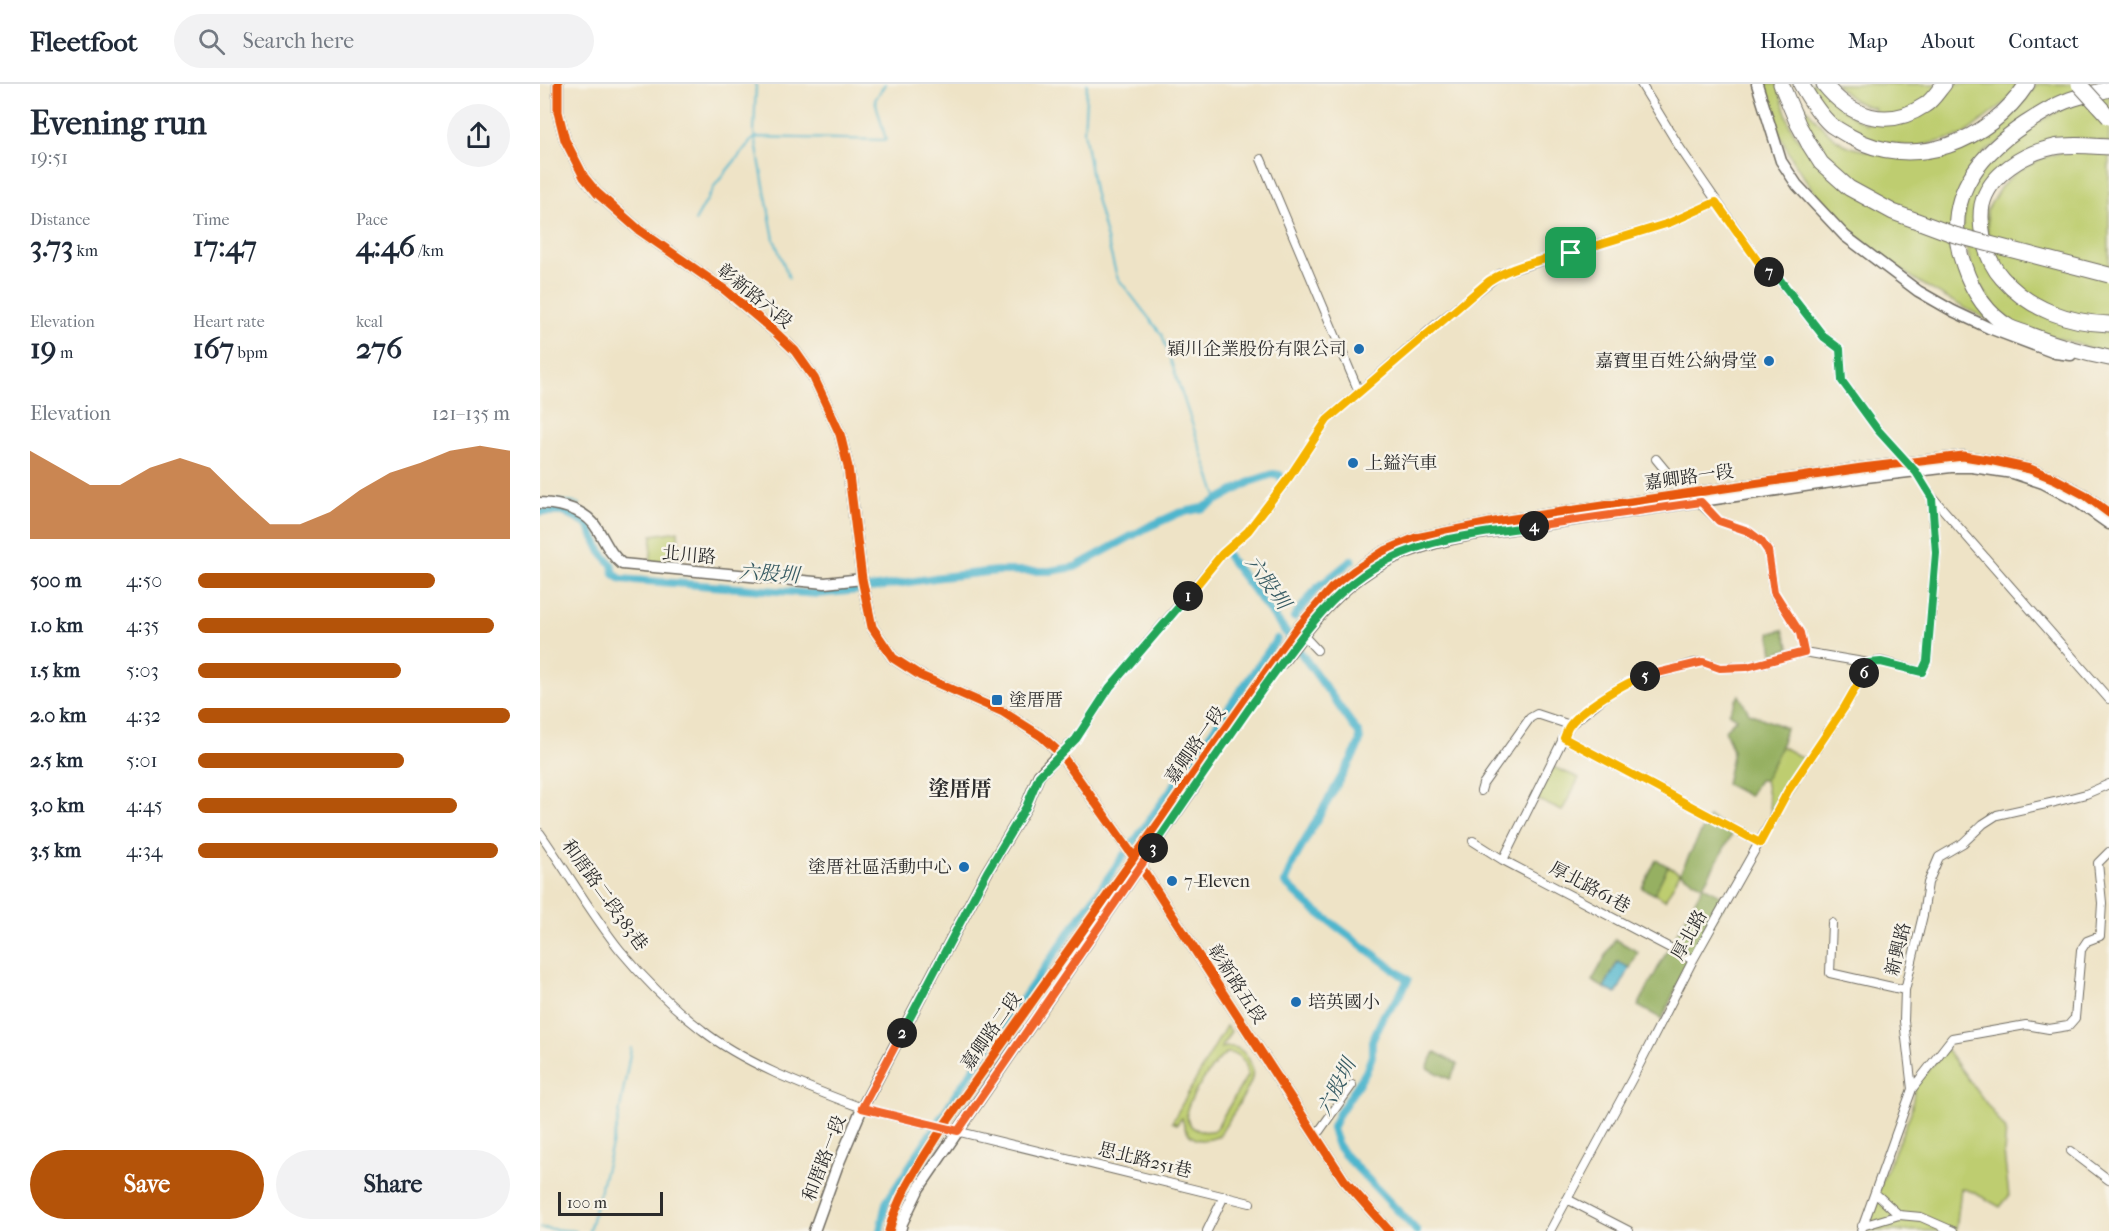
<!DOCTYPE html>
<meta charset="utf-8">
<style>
:root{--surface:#fff;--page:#f2f2f3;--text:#1f2937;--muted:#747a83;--line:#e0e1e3;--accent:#b45309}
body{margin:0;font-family:"IM FELL French Canon","Noto Serif TC",serif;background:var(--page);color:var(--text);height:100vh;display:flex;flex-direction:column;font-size:22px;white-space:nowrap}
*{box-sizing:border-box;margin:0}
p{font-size:20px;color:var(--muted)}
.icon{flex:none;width:33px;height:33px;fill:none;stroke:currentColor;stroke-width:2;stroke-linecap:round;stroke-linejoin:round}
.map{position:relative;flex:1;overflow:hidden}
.sheet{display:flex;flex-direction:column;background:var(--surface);width:540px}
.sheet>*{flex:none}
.scale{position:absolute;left:18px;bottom:15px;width:105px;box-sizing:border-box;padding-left:6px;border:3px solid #2b2b2b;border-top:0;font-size:16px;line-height:21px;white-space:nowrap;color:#2b2b2b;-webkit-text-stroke:4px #f7f3e8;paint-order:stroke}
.pin{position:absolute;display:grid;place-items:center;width:51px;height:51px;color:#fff;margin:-26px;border-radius:12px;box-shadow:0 3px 9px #0006}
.km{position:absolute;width:30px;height:30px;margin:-15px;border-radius:50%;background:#222;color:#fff;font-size:16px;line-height:30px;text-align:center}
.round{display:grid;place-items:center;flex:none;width:63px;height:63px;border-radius:32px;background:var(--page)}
.summary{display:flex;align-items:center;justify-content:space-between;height:102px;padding:0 30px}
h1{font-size:33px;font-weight:800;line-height:45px}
.metrics{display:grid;grid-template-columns:repeat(3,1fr);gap:9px;height:102px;padding:6px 30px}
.metrics div{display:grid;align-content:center}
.metrics b{font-size:30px;font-weight:800}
.metrics small{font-size:16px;font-weight:400}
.metrics p{font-size:16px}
.chart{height:168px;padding:12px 30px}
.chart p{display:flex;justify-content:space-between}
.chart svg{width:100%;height:108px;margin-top:6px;fill:var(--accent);opacity:.7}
.cta{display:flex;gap:12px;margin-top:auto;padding:12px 30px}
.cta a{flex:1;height:69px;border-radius:36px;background:var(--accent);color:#fff;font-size:24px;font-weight:800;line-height:69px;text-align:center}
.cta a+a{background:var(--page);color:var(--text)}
ul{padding:0 30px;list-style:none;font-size:20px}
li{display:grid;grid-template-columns:96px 72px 1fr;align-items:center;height:45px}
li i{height:15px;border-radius:8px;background:var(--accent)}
header{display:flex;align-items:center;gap:36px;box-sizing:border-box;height:84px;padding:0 30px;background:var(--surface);border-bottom:2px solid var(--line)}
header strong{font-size:28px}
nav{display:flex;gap:33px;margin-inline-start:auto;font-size:21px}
.search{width:420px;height:54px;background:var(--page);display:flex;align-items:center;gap:15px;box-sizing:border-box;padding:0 21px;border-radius:33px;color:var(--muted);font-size:22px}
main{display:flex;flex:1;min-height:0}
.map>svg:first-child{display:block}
</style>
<header>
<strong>Fleetfoot</strong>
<div class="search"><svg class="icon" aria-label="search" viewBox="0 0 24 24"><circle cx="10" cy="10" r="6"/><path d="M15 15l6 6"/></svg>Search here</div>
<nav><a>Home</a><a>Map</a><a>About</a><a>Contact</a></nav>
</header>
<main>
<section class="sheet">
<div class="summary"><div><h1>Evening run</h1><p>19:51</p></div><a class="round"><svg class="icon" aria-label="share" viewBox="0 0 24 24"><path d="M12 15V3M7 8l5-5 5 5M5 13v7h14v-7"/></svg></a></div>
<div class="metrics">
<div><p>Distance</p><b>3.73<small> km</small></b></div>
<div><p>Time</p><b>17:47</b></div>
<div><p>Pace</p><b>4:46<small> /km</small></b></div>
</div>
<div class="metrics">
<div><p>Elevation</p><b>19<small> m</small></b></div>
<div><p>Heart rate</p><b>167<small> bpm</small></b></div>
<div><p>kcal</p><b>276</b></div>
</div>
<div class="chart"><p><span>Elevation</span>121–135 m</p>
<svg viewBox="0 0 160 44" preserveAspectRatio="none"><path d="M0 44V8L10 15L20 22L30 22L40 15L50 11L60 15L70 27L80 38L90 38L100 33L110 24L120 17L130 13L140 8L150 6L160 8V44z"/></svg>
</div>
<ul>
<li><b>500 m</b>4:50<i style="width:76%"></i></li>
<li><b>1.0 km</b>4:35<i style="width:95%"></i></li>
<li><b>1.5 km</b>5:03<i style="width:65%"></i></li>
<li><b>2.0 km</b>4:32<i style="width:100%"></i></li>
<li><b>2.5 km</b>5:01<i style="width:66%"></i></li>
<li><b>3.0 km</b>4:45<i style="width:83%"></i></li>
<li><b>3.5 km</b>4:34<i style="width:96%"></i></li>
</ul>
<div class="cta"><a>Save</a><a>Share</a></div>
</section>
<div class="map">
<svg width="1569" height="1147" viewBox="0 0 1569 1147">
<rect width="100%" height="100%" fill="#f7f3e8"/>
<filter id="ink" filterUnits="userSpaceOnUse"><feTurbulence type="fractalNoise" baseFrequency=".0167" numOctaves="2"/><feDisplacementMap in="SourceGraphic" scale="12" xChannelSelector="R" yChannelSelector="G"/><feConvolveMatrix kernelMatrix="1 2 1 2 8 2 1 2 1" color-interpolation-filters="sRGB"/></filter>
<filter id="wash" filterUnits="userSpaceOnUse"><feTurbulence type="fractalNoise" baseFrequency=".008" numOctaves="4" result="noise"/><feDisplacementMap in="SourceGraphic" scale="24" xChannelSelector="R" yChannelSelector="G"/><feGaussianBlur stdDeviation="1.35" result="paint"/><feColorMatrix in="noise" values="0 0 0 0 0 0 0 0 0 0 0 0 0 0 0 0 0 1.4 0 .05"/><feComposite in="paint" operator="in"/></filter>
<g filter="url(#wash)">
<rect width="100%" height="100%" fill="#eee3c6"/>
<path fill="#becd6f" stroke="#747c4d" stroke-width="1.5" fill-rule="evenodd" d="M1223 0H1237L1250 42 1260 58 1270 49 1247 0C1260 16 1286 52 1304 60 1322 69 1342 68 1362 68 1377 68 1393 70 1408 68 1445 64 1477 27 1497 0H1569L1529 12 1442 70 1413 163 1472 247C1362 197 1251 126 1223 0Z
M1266 0H1279C1295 19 1304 29 1327 40L1335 24C1318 21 1307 13 1296 0H1480L1466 18 1422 52 1375 63 1329 56 1289 32Z
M1569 9V59L1540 54 1521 56 1442 106 1448 151 1447 126 1460 104 1476 88 1502 74 1529 66 1569 67V270L1476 241 1451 220 1436 200 1422 147 1428 109 1445 81 1488 44 1523 24Z
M138 447 140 486 110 484 112 451Z
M1241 662 1266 676 1233 737 1225 696Z
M1013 683 1039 694 1022 727 996 715Z
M1128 782 1140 789 1125 816 1114 810Z
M686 942 691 947 681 964C689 962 697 962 703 968 710 974 714 985 712 994 710 1004 686 1041 679 1052 659 1061 646 1055 642 1034L637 1040 632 1038ZM687 969C701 969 708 979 707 992L675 1046C661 1050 645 1045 647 1027 648 1015 677 974 687 969Z
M1406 965 1466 1046 1464 1069 1469 1112 1460 1123 1433 1108 1421 1104 1416 1147H1327L1335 1114 1371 1028 1375 1001Z"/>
<path fill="#96b062" stroke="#606e46" stroke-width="1.5" d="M1243 546 1250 564 1233 570 1230 549Z
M1199 611 1209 629 1246 644 1241 662 1225 696H1219L1209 712 1186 700 1193 667 1185 646 1197 634 1189 629Z
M1169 733 1194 747 1163 802 1188 815 1151 871 1131 860 1163 802 1140 789Z
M1116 776 1128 782 1114 810 1102 804Z
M1075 855 1098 868 1090 884 1077 878 1064 904 1052 897Z
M1128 865 1149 876 1122 935 1098 922Z
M895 968 918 980 910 995 887 984Z"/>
<path fill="#4fb6cd" stroke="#3d707c" stroke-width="1.5" d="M1078 878 1090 884 1076 910 1064 904Z"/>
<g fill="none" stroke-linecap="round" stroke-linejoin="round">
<path stroke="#4fb6cd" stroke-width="2" d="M216 0 214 48 234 155 249 194
M547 0 544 47 554 107 577 193 622 251 678 416
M155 137 176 100 210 58 216 53 346 56 335 16 345 0
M16 416 40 420
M0 1144 36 1147
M49 1147 77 1042 91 964"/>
<path stroke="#4fb6cd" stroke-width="8" d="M0 428H24L48 441 61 468 72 481 74 490 81 495 278 510 318 506 401 493 457 487H510L535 483 608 443 639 429 663 424 712 397 733 390 740 391 743 397 742 403
M686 465 684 466 692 478 748 551 819 650 820 657 816 667 753 778 745 799 772 824 868 896 855 919 844 931 832 957V972L826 988 798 1031 792 1045 798 1062 804 1070 877 1147
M754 533 777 504 812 476
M592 761 737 555
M340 1147 346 1119 418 1007 584 771"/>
</g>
</g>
<g filter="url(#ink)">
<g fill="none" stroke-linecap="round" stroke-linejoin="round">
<g stroke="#6f6b61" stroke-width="10">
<path id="minor" d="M721 75 819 308
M1116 375 1130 392 1179 437 1208 447 1221 457 1228 467 1234 509 1260 549 1264 568
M1393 414 1569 615
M762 550 777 566
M1024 654 1220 759
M520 669 536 655 570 603 682 470 708 447 750 392 787 336 898 239 961 189 1129 139 1176 118
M941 707 943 700 990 634 997 630 1030 641
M0 749C26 786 52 831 80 866 104 895 132 923 162 946 204 980 272 1005 322 1024L710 1119
M933 757 963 776 1153 876
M963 776 1030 641 1067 611 1085 600 1154 579 1163 578 1180 584 1207 583 1264 568 1329 579 1341 577 1382 588 1387 577 1396 469 1392 414 1376 388 1337 345 1302 297 1300 265 1284 253 1240 197 1222 183 1140 64 1101 0
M1292 839 1290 889 1365 906
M1372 1005 1412 954 1486 941 1509 945 1528 942 1535 934 1541 866 1547 857 1560 852 1562 819 1558 779 1569 768
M775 1053 812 1001
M1531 1067 1569 1096
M1335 1109 1359 1131 1381 1133 1413 1147
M1027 1115 1089 1147
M1322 1142 1359 1131
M667 1147 684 1112
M1010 1147 1092 995 1153 876 1248 707 1304 624 1329 579
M1321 1147 1372 1005 1364 937 1365 906 1383 831 1388 799 1399 773 1423 759 1443 740 1457 731 1515 718 1546 710 1569 700"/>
</g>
<g stroke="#6f6b61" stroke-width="13">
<path id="tertiary" d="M18 0V28L25 56 44 93 57 109 99 146 185 206 234 247 255 267 274 294 300 350 308 383 322 495 332 543 353 574 381 592 463 628 501 652 520 669 601 783 804 1096 849 1147
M1217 0 1241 77 1257 101 1305 152 1378 207 1413 227 1449 244 1515 269 1531 271
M0 419C21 420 47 426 58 446 66 459 70 470 82 480L285 499 322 495
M742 579C798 502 834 469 930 451L1326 393 1411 383H1432L1473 389 1503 399 1535 416 1569 440
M274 1147 297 1083 322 1024 447 788 486 723 499 691 520 669
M349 1147C358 1109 383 1076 403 1043L756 546 792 504 814 487 843 468 876 454 960 437 1322 384 1423 372 1454 377 1490 385 1515 395 1545 411 1569 429
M360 1147 362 1139 379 1104 658 697"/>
</g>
<g stroke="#6f6b61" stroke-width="17">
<path id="motorway" d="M1241 0 1258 40 1269 60
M1261 0C1269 14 1279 30 1291 41 1297 45 1304 49 1311 53 1373 88 1449 58 1487 0
M1284 0C1310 33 1348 46 1385 21 1393 16 1398 7 1404 0
M1569 5C1556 9 1542 11 1529 16 1514 21 1499 31 1485 40 1434 74 1401 119 1424 182 1432 206 1446 229 1469 243 1475 246 1483 248 1490 251 1518 262 1539 268 1569 274
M1569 63C1550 62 1532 60 1514 63 1485 69 1449 90 1442 121 1440 132 1441 142 1443 153 1446 168 1452 183 1462 194 1489 225 1529 239 1569 240"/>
</g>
<use href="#minor" stroke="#fff" stroke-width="8"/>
<use href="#tertiary" stroke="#fff" stroke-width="10"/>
<use href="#motorway" stroke="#fff" stroke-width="15"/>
<g stroke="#6f6b61" stroke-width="17" stroke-linecap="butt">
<path id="motorway-bridge" d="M1539 0 1569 33
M1269 60 1281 79 1309 104 1353 128 1415 151 1569 191"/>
</g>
<use href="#motorway-bridge" stroke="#fff" stroke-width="15"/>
<g stroke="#f7f3e8" stroke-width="13">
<path id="cycleway" d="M18 0V28L25 56 44 93 57 109 99 146 185 206 234 247 255 267 274 294 300 350 308 383 322 495 332 543 353 574 381 592 463 628 501 652 520 669 601 783 804 1096 849 1147
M349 1147C358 1109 383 1076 403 1043L756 546 792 504 814 487 843 468 876 454 960 437 1322 384 1423 372 1454 377 1490 385 1515 395 1545 411 1569 429"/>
</g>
<use href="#cycleway" stroke="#e8590c" stroke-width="9"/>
</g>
</g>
<g fill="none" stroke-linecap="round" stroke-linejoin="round" filter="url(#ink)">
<g stroke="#fff" stroke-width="12">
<path id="split-1" d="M648 512 682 470 708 447 750 392 787 336 949 197C973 181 1003 176 1031 169"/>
</g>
<g stroke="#fff" stroke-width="12">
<path id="split-2" d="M362 949 447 788 486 723 499 692 536 655 570 603 648 512"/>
</g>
<g stroke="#fff" stroke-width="12">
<path id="split-3" d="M362 949 322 1024 418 1047 613 764"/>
</g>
<g stroke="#fff" stroke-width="12">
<path id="split-4" d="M613 764C649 711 685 658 722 606 758 557 792 504 848 476 893 453 945 449 994 442"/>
</g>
<g stroke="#fff" stroke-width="12">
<path id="split-5" d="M994 442 1161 418 1179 437 1208 447 1221 457 1228 467 1234 508 1260 549 1264 568 1207 583 1180 584 1163 578 1105 592"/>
</g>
<g stroke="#fff" stroke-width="12">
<path id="split-6" d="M1105 592C1085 598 1042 625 1030 641 1027 644 1026 650 1024 654L1220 759 1248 707 1304 624 1324 589"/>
</g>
<g stroke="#fff" stroke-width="12">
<path id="split-7" d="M1229 188 1240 196 1284 253 1300 265 1302 297 1337 345 1376 388 1392 414 1396 469 1387 577 1382 588 1341 578 1329 579 1324 589"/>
</g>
<g stroke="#fff" stroke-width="12">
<path id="split-8" d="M1031 169 1129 139 1176 118 1222 183 1229 188"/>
</g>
<use href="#split-1" stroke="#f5b400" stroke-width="8"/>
<use href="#split-2" stroke="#22a559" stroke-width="8"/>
<use href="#split-3" stroke="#f0652b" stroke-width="8"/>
<use href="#split-4" stroke="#22a559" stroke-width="8"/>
<use href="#split-5" stroke="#f0652b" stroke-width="8"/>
<use href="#split-6" stroke="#f5b400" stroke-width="8"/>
<use href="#split-7" stroke="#22a559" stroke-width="8"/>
<use href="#split-8" stroke="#f5b400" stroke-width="8"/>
</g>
<g fill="#1f6fb2" stroke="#f7f3e8" stroke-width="2">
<circle cx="819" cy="265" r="6"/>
<circle cx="1229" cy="277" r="6"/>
<circle cx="813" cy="379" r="6"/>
<rect x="451" y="610" width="12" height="12" rx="3"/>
<circle cx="424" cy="783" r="6"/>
<circle cx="632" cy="797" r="6"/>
<circle cx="756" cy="918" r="6"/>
</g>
<g text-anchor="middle" stroke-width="5" stroke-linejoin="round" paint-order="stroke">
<g font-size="18" fill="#2b2b2b" stroke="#f7f3e8">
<text transform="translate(215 212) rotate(39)" y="6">彰新路六段</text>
<text transform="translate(1149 393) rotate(-8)" y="6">嘉卿路一段</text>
<text transform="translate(149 471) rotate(5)" y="6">北川路</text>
<text transform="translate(655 661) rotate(-55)" y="6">嘉卿路一段</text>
<text transform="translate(1050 803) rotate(28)" y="6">厚北路61巷</text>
<text transform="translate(65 811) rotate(54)" y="6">和厝路二段383巷</text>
<text transform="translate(1149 851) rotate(-61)" y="6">厚北路</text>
<text transform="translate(1358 865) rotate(-76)" y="6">新興路</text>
<text transform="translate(697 900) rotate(57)" y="6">彰新路五段</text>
<text transform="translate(451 947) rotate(-55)" y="6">嘉卿路二段</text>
<text transform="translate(284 1074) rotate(-69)" y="6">和厝路一段</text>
<text transform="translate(605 1076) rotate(14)" y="6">思北路251巷</text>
</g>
<g font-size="18" fill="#2b2b2b" stroke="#f7f3e8" text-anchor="start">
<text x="807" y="271" text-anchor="end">穎川企業股份有限公司</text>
<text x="1217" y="283" text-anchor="end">嘉寶里百姓公納骨堂</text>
<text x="825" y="385">上鎰汽車</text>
<text x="469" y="622">塗厝厝</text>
<text x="412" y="789" text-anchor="end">塗厝社區活動中心</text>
<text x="644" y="803">7-Eleven</text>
<text x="768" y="924">培英國小</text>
</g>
<g font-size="20" font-style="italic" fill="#385c64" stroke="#f7f3e8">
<text transform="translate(229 489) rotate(4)" y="7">六股圳</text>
<text transform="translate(728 498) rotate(54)" y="7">六股圳</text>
<text transform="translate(796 1003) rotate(-63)" y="7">六股圳</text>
</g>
<g font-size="21" font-weight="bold" fill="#2b2b2b" stroke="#f7f3e8">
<text x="420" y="712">塗厝厝</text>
</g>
</g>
</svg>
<div class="scale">100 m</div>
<div class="pin" style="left:1031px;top:169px;background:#1e9e55"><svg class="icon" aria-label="arrive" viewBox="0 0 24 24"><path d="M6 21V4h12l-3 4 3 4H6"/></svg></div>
<b class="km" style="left:648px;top:512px">1</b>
<b class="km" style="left:362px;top:949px">2</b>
<b class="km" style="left:613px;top:764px">3</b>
<b class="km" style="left:994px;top:442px">4</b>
<b class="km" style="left:1105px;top:592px">5</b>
<b class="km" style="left:1324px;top:589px">6</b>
<b class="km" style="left:1229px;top:188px">7</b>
</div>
</main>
